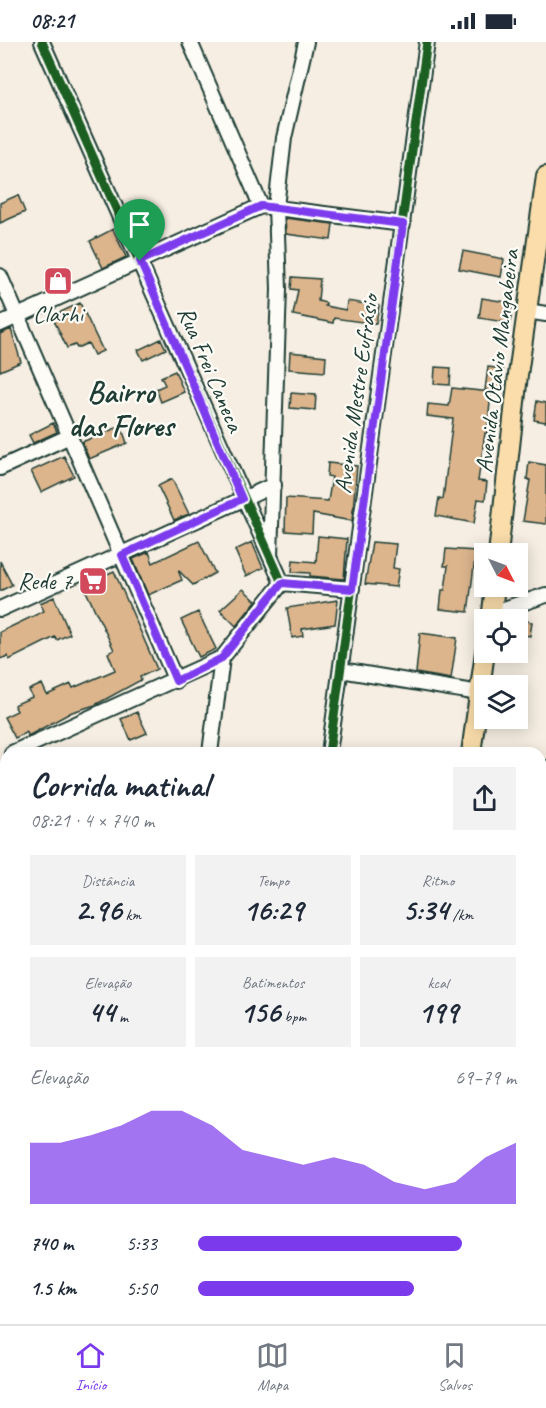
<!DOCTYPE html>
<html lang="pt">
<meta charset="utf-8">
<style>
:root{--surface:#fff;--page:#f2f2f3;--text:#1f2937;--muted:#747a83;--line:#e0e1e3;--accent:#7c3aed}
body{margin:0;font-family:Caveat,sans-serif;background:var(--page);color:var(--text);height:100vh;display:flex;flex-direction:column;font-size:22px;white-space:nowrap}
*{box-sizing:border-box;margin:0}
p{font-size:20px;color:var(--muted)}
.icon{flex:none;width:33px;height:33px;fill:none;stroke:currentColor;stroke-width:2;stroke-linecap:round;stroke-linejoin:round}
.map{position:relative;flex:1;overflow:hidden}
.details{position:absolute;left:0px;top:705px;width:546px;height:578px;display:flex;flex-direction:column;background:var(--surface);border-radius:18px 18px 0 0;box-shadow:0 3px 15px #0003}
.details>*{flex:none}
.needle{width:39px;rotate:132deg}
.tools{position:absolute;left:474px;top:501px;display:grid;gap:12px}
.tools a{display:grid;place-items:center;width:54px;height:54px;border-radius:0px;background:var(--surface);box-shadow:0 3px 15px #0003;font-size:30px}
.pin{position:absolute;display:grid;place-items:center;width:51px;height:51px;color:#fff;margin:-62px -26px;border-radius:50% 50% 50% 0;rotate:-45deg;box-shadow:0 0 6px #0007}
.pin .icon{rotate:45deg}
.round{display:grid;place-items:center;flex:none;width:63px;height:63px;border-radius:0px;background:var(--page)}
.overview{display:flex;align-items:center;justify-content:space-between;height:102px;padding:0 30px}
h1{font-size:33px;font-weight:800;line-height:45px}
.metrics{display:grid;grid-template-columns:repeat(3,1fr);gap:9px;height:102px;padding:6px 30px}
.metrics div{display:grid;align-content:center;border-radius:0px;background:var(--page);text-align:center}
.metrics b{font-size:30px;font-weight:800}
.metrics small{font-size:16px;font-weight:400}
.metrics p{font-size:16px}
.chart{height:168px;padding:12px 30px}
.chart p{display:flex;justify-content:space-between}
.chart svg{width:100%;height:108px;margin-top:6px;fill:var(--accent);opacity:.7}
ul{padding:0 30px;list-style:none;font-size:20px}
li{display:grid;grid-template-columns:96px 72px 1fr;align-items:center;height:45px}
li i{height:15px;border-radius:8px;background:var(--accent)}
.status{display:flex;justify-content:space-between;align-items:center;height:42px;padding:0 30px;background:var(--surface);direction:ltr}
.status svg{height:16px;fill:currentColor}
.menu{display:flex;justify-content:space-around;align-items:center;height:84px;border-top:2px solid var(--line);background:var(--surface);font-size:16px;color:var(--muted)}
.menu a{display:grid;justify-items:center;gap:3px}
.menu .on{color:var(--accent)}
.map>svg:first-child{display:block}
</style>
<div class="status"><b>08:21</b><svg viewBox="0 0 49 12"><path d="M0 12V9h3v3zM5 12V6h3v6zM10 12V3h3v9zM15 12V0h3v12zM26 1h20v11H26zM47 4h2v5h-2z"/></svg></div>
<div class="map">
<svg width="546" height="1282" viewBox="0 0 546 1282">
<rect width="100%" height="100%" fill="#f6eee2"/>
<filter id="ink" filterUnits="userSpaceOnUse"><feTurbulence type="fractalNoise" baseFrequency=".0167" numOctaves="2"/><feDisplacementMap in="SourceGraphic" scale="12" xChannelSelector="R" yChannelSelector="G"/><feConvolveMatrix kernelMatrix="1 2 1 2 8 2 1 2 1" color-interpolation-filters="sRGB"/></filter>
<g filter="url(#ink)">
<path fill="#dcb58d" stroke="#1f3d34" stroke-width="1.5" d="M18 153 25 170 0 181V161Z
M285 176 333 182 331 198 286 192Z
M113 187 126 215 103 226 90 199Z
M463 209 504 217 501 235 459 227Z
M292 235 320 237 318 259 326 261 325 264 346 268 347 259 379 264 376 282 334 276 333 281 293 273 298 248 291 247Z
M482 256 513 261 510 281 479 276Z
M80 261 103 309 94 313 88 301 77 306 75 303 67 306 52 274Z
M11 287 21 320 0 329V292Z
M161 297 166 307 143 318 138 308Z
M290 310 326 314 325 330 289 327Z
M435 325 451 326 450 343 434 342Z
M488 325 503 327 500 350 485 348Z
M175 329 184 350 161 360 156 347 165 343 161 335Z
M452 346 491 350 487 391H485L478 439 487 440 485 458 478 457 474 481 436 474 439 456 443 457 453 377 427 374 428 362 449 364Z
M291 351 316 353 315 368 290 366Z
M537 359 546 361V380L534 378Z
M53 381 57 390 33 401 29 393Z
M121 384 127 401 89 417 82 400Z
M64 414 74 434 41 450 31 429Z
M529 420 546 423V482L523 479 530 438 527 437Z
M328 421 357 424 352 479 313 472 312 491 285 489 286 456 328 459 332 435 327 434Z
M172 437 189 472 174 478 158 444Z
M318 494 347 497 344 537 310 534V531L292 530 293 518 316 520Z
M199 499 215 531 193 543 178 528 182 538 148 553 133 517 149 510 153 521Z
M252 500 263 526 246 534 235 508Z
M372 500 396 502 393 526 399 527 396 545 365 542Z
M446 507 476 509 468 570 440 567 442 548H445L448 524H444Z
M0 519 12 543 0 549Z
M114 529 157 627 140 635 141 638 95 663 72 670 28 694 27 690 15 696 4 675 17 669 14 663 32 655 29 648 42 642 47 653 71 642 73 646 115 628 108 611 114 608 83 543Z
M243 547 256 559 236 584 220 568Z
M54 555 70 592 57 598 55 595 9 618 8 614 0 617V590L44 569 40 561Z
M338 558 335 582 302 587 303 594 292 596 287 566Z
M198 570 216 607 199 615 181 578Z
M518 577 532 580 530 594 518 592Z
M420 591 457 596 451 637 416 631Z
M137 670 147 691 131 698 121 677Z"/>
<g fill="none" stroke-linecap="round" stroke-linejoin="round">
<g stroke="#1f3d34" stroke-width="18">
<path id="minor" d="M42 0 282 541
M190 0 261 164
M0 234 176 639
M527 269 546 272
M0 282 261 164 403 182
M0 426 70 394
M270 514 279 247 276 165 284 96 306 0
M282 541 352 547
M0 567 274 443
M492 571 546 553
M341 628 479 651
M12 711 222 616 282 541
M210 711 222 616
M329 711 427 0
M540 728 546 726
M0 800 6 813
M0 841 6 838
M540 842 546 843
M540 960 546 961
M0 969 6 966
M0 1050H6
M0 1136 6 1146
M540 1166 546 1128
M0 1206 6 1202
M83 1276 86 1282
M229 1276 253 1280"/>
</g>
<g stroke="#1f3d34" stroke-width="22">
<path id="major" d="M498 512 518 333 546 134
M491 578 495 544
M471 711 485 610
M392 1282V1276"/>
</g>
<use href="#minor" stroke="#fdfcf7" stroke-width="14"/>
<use href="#major" stroke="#faddab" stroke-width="18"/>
<g stroke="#fdfcf7" stroke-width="13">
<path id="cycleway" d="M42 0 282 541
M329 711 427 0"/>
</g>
<use href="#cycleway" stroke="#1b5e20" stroke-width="9"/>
</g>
</g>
<g fill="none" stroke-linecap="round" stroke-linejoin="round" filter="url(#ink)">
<g stroke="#fff" stroke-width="12">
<path id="route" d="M261 164 403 182 352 547 282 541 222 616 176 639 122 513 242 457 140 219Z"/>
</g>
<use href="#route" stroke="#7c3aed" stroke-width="8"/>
</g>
<defs>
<g id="shop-square" transform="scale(1.5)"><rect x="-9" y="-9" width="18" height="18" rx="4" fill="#d1495b" stroke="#fdfcf7"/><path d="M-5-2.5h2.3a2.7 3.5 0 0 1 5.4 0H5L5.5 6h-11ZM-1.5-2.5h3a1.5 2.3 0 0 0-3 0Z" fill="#fff"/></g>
<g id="supermarket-square" transform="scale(1.5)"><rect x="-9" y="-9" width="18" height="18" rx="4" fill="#d1495b" stroke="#fdfcf7"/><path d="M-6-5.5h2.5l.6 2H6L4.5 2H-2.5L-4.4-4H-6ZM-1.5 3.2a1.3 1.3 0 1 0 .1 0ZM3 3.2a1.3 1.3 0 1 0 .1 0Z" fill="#fff"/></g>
</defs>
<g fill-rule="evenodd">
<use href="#shop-square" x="58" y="239"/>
<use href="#supermarket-square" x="93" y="539"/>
</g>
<g text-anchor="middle" stroke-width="4.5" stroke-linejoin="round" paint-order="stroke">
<g font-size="24" fill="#1f3d34" stroke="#fdfcf7">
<text x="58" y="280">Clarhi</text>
<text x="72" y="547" text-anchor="end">Rede 7</text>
</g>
<g font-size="24" fill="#1f3d34" stroke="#fdfcf7">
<text transform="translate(497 319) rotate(-83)" y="8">Avenida Otávio Mangabeira</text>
<text transform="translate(211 327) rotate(67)" y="8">Rua Frei Caneca</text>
<text transform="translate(356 352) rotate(-82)" y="8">Avenida Mestre Eufrásio</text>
</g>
<g font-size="30" font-weight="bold" fill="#1f3d34" stroke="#fdfcf7">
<text x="121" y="360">Bairro<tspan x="121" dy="34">das Flores</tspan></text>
</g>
</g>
</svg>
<div class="tools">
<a><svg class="needle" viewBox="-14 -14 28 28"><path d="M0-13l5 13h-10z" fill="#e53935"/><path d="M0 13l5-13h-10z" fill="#747a83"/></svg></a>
<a><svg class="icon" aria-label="locate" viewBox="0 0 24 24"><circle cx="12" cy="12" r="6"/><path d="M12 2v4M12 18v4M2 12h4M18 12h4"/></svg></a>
<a><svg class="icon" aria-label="layers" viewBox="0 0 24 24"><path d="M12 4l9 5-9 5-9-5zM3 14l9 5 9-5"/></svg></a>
</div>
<div class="pin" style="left:140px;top:219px;background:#1e9e55"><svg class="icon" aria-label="arrive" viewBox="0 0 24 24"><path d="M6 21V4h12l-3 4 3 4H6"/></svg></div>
<section class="details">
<div class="overview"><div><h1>Corrida matinal</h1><p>08:21 · 4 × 740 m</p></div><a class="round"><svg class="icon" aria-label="share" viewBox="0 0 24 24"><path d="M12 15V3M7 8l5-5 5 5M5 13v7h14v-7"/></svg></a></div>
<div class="metrics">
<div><p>Distância</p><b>2.96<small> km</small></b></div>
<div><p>Tempo</p><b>16:29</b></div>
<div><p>Ritmo</p><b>5:34<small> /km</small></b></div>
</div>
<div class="metrics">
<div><p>Elevação</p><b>44<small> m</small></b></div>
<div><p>Batimentos</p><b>156<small> bpm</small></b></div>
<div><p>kcal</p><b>199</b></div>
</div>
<div class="chart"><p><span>Elevação</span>69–79 m</p>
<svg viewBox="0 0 160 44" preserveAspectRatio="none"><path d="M0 44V19L10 19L20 16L30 12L40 6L50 6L60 12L70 22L80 25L90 28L100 25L110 28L120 35L130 38L140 35L150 25L160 19V44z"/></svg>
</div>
<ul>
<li><b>740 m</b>5:33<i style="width:83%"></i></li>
<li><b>1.5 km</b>5:50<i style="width:68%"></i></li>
</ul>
</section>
</div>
<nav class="menu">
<a class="on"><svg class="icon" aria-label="home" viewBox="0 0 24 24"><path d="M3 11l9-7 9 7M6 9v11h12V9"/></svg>Início</a>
<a><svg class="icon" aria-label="map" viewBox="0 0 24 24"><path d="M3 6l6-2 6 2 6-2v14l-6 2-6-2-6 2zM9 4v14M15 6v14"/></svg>Mapa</a>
<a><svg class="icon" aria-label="saved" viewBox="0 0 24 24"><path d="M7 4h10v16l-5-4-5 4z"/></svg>Salvos</a>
</nav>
